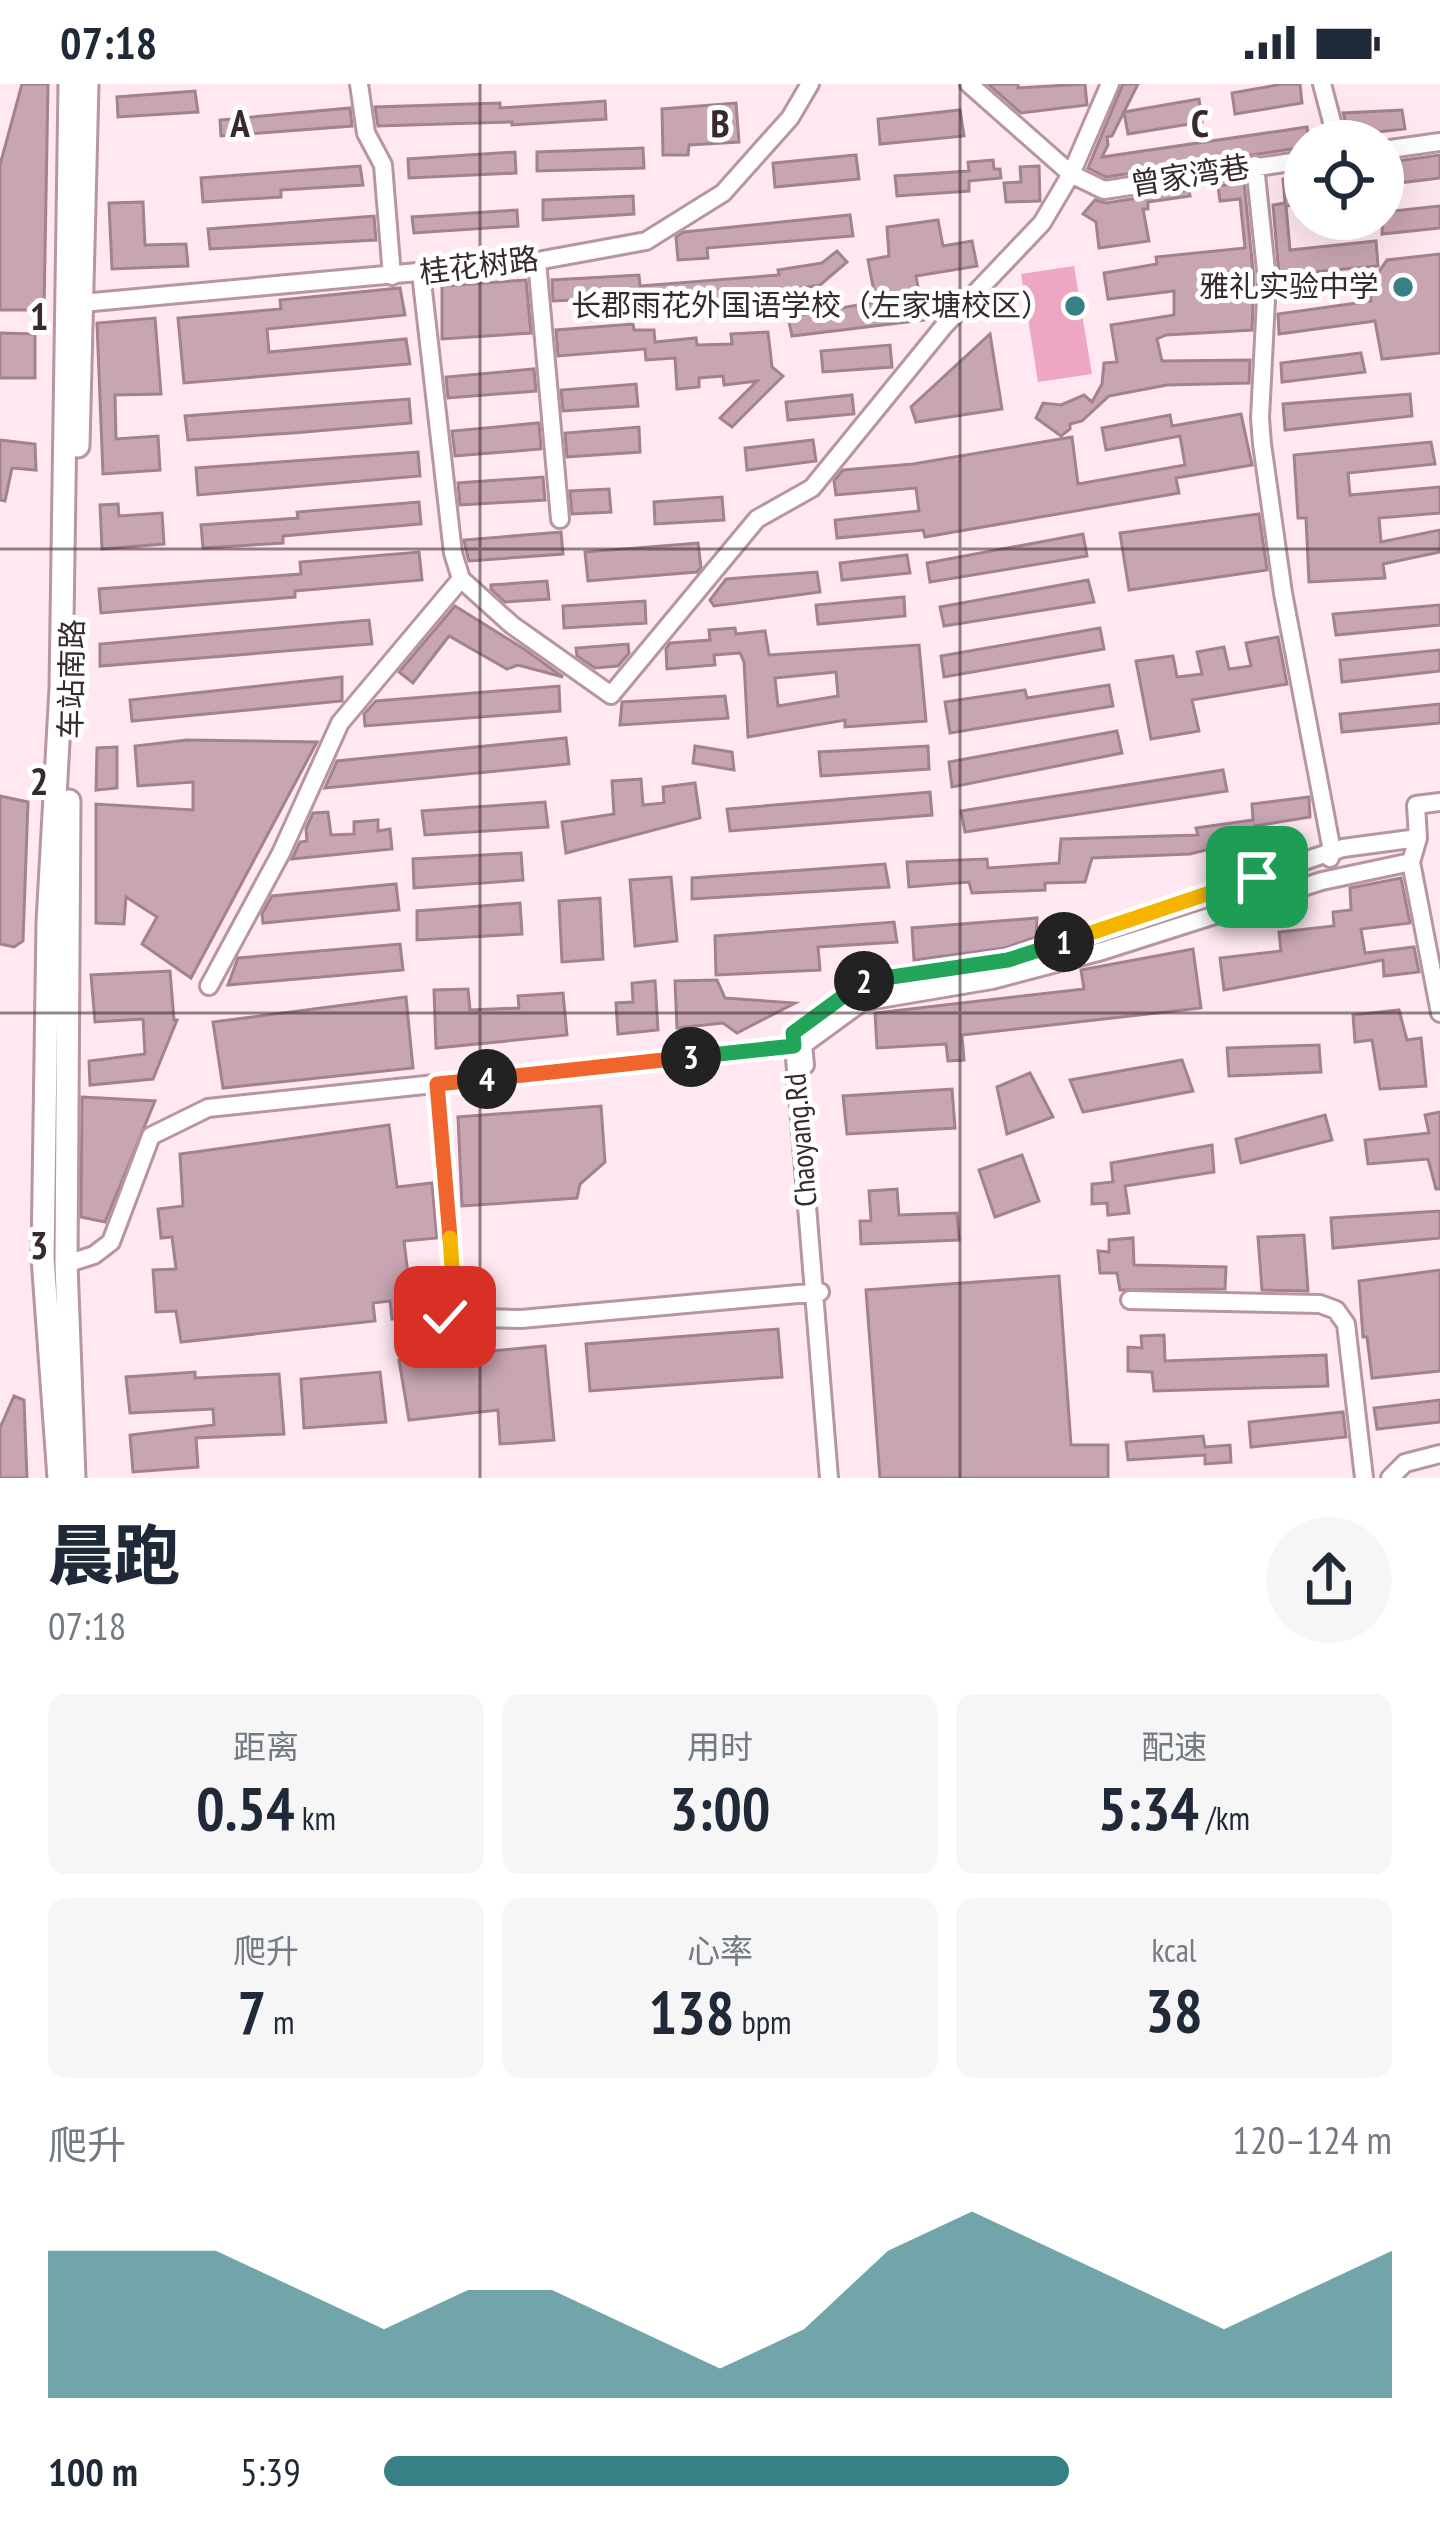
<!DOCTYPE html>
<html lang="zh">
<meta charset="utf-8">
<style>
:root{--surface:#fff;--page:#f6f6f7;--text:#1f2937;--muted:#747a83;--accent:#378086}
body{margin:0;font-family:"PT Sans Narrow","Noto Sans SC",sans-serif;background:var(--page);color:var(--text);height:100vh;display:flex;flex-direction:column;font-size:45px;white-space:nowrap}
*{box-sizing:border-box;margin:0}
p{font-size:39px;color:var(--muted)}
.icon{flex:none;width:66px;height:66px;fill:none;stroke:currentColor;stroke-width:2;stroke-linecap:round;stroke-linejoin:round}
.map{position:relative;height:1394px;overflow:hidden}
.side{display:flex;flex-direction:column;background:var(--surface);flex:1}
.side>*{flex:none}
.fabs{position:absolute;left:1284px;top:36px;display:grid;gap:24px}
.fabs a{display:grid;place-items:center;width:120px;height:120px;border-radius:50%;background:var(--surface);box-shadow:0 12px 48px #0002;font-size:60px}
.pin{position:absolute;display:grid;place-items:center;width:102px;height:102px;color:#fff;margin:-51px;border-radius:24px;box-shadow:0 6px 18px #0006}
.km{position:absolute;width:60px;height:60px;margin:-30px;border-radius:50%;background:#222;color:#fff;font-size:33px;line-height:60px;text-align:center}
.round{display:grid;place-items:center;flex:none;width:126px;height:126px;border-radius:63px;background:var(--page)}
.summary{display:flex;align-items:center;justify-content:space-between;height:204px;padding:0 48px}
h1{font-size:66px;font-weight:800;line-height:90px}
.figures{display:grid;grid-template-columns:repeat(3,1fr);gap:18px;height:204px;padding:12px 48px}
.figures div{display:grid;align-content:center;border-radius:18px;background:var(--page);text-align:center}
.figures b{font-size:60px;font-weight:800}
.figures small{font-size:33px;font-weight:400}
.figures p{font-size:33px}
.chart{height:336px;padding:24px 48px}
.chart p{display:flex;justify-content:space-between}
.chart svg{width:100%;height:216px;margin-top:12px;fill:var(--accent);opacity:.7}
ul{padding:0 48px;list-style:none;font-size:39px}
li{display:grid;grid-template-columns:192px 144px 1fr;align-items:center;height:90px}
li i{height:30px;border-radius:15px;background:var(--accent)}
.status{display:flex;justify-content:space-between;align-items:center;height:84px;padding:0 60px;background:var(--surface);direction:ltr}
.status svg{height:33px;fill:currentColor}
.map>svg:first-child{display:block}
</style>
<div class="status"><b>07:18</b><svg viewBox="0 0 49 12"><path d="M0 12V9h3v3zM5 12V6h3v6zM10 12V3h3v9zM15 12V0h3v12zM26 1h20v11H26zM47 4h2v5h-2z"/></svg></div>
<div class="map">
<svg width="1440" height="1394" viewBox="0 0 1440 1394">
<rect width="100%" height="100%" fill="#ffe8f1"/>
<path fill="#efa6c5" d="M1074 182 1092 290 1038 298 1021 190Z"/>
<path fill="#c8a5b3" stroke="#a3818e" stroke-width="3" fill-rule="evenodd" d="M22 0H48L44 226H0V81Z
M988 0H1018V4L1085 0 1087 21 1021 29Z
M1123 0H1138L1112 52 1107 53 1108 61 1102 73 1307 43 1309 57H1305V63L1106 93 1088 84Z
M1283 0H1300L1302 19 1235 30 1232 9Z
M195 7 198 28 118 33 117 13Z
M1199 15 1202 38 1128 50 1124 28Z
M605 17 606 35 512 41V38L378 42 375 23 500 19V24Z
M736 19 739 58 689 61 688 71H663L662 25Z
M350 24 352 42 221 52 220 36Z
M960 26 964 52 880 60 878 35Z
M1402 26 1405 45 1349 51 1343 29Z
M643 64 644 84 537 87V68Z
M515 68 516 89 409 94 408 75Z
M856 71 859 95 775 103 773 79Z
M1440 71V94L1383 101V79Z
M993 76 994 85H1000L1001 94 969 97V107L897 112 895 92 969 87 968 78Z
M360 82 363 101 281 106V113L203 118 201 94Z
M1039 82 1040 117 1006 118 1004 99 1021 98 1020 83Z
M1305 93V120L1286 122 1290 166 1376 157 1378 182 1279 191 1273 121 1285 119 1283 95Z
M1244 98 1254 196 1252 246 1166 251 1157 255 1162 277 1250 276 1249 299 1167 301 1109 312 1082 337 1070 340V345L1061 352 1036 334 1043 319 1061 321 1084 311 1092 318 1102 300 1104 279 1117 278 1111 241 1174 231V207L1108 215 1104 189 1157 180 1156 173 1245 164 1240 115 1220 117 1218 102Z
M1189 106 1190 112 1148 118V125H1143L1149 157 1099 164 1096 138 1083 130 1095 116 1106 119Z
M633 112 634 130 543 136V116Z
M143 118 145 161 186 160 188 182 112 185 109 119Z
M1440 122V144L1382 150 1383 128Z
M517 126 518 142 414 149 412 133Z
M850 131 853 152 707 164 708 174 678 176 676 153 684 148Z
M374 132 376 156 210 165 208 145Z
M938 136 943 162 972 157 977 182 916 192 924 236 792 252 788 233 876 218 868 176 889 172 887 143Z
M837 167 847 178 820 201 771 209 772 216 660 224 659 212 553 217 552 196 639 191 640 202 779 191 778 186 822 179Z
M1440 170V269L1382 275 1375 237 1279 250 1278 230 1371 217 1369 202 1387 176Z
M526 196 531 249 442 255V202Z
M400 204 405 231 267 245 269 268 406 255 410 280 184 299 178 234 281 225 280 216Z
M155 234 161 310 115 311 116 355 158 352 160 386 103 390 97 239Z
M633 240 634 246H654L655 258 696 254 697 261 732 260 731 250 768 248 772 283 783 292 732 343 720 334 757 297 724 301 723 292 699 294V303L677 305 675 274 646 276 645 265 558 272 556 246Z
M0 249 35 250V294H0Z
M990 250 1002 325 916 338 911 323Z
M890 261 892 283 823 288 821 267Z
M1361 269 1365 288 1282 298 1281 279Z
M534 285 536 307 448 314 446 293Z
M636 300 638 322 563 327 561 306Z
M1410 310 1412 332 1285 346 1283 320Z
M852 311 854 330 788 336 786 318Z
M409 315 411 339 293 349 188 356 185 332Z
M1241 330 1252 381 1176 394 1179 409 925 453 923 446 837 454 835 436 919 427 916 404 836 411 834 397 843 386 913 380 1072 353 1078 400 1185 381 1180 352 1106 366 1102 344 1170 331 1172 342Z
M539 339 541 365 455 372 452 347Z
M639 343 640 368 567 373 565 349Z
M0 356 35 360 36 386 12 384 5 417 0 416Z
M813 356 816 377 747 386 745 364Z
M1431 358 1435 380 1348 389 1350 411 1440 403V429L1379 434 1381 458 1440 446V468L1383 480 1385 494 1309 498 1306 434H1298L1294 371Z
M418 368 420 392 198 411 196 384Z
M543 393 545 416 460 421 458 399Z
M609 405 611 428 572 430 570 407Z
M722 413 724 436 655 440 654 418Z
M419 418 421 440 283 452V459L203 464 201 441 298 434 297 428Z
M118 420 119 432 162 429 164 460 102 465 100 421Z
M1259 430 1267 486 1129 506 1120 449Z
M561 448 563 470 469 477 466 466 464 456Z
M1083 450 1087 472 930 498 927 479Z
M698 459 701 483 697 488 588 497 585 468Z
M419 468 422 496 295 507V513L101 529 99 505 301 490 300 478Z
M907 471 910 489 842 496 840 479Z
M817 488 820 508 714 522 710 516 726 495Z
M1088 496 1094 518 944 542 940 523Z
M547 497 549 515 505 518 491 505V501Z
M904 513 905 532 818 540 816 521Z
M645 517 646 539 564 544 563 522Z
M1440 521V541L1336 551 1333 530Z
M455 522 524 565 563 593 518 581 507 585 449 552 413 599 399 588Z
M369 536 372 560 100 582V560Z
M735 544 736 550 765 547 769 571 919 561 926 637 845 643V636L748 653 744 578 740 569 714 571 715 581 667 585 666 565 670 559 710 556 709 546ZM836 588 838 612 778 622 775 594Z
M1100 544 1104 565 944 593 941 572Z
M1278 553 1287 600 1192 616 1199 647 1151 655 1136 577 1173 572 1177 593 1202 590 1197 568 1224 563 1229 585 1251 582 1246 559Z
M628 560 629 569 618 582 595 584 577 572 576 564Z
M1440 566V587L1342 598 1340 576Z
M342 593V617L132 637 130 616Z
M1109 601 1113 622 950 649 945 618 1025 606 1027 614Z
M559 602 560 627 365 642 364 630 376 617Z
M725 612 728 634 620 641 622 618Z
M1440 620V639L1342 648 1340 630Z
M1117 647 1122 669 952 703 949 678Z
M566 654 569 680 325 704 337 677Z
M187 656 317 658 191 894 142 860 157 833 126 813 124 840 96 839V720L193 726V698L138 702 135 662Z
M695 662 732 668 734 686 693 679Z
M928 662 929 685 821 692 819 668Z
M117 663V704L96 706 97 664Z
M1223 686 1227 707 965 748 961 727Z
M641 695 643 721 664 719 663 703 695 699 700 734 566 769 562 738 614 730 612 697Z
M930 708 932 731 730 747 727 725Z
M0 712 28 718 23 857 14 863 0 860Z
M1309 713 1310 733 1255 742 1258 753 1190 770 1092 774 1085 798 1045 799V806L972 809 969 798 909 803 907 778 987 775 988 784 1059 779 1061 755 1198 751 1196 744 1253 736 1252 720Z
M545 718 548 743 425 751 422 727Z
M328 728 331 751 354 750V738L378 736V747L390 745 392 765 292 775 300 758 307 757 306 745 313 729Z
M521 769 523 796 414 804 413 775Z
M885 780 889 803 692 815V794Z
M671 793 677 857 635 862 630 796Z
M1401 794 1410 839 1361 845 1365 869 1414 863 1419 888 1384 892 1383 876 1224 906 1220 874 1281 867 1279 848 1334 842 1333 828 1351 826 1350 804Z
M396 800 399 826 263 839 262 830 272 812Z
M600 814 603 875 562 878 559 817Z
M520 819 522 850 417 856V827Z
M1037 834 1036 853 1005 864 914 876 912 844Z
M894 838 897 858 818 863 820 886 716 891 715 852Z
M400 860 403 886 228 901 238 874Z
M1193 865 1201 924 962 951 964 976 948 977 946 960 877 964 875 929 1084 905 1081 886Z
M170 887 174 936H177L153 995 90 1001 89 977 145 970 143 935 95 938 91 891Z
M717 896 725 914 795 919 737 949 723 939 677 944 675 897Z
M655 897 658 946 618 950 616 919 633 918 632 899Z
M468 905 470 926 519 924 518 912 563 909 567 951 436 964 434 906Z
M406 913 413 984 223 1004 213 938Z
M1399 926 1407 956 1421 954 1426 1002 1380 1005 1372 956 1355 958 1353 931Z
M1319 961 1321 988 1229 992 1227 964Z
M1182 976 1193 1007 1083 1028 1070 996Z
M1030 989 1053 1033 1007 1050 997 1003Z
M952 1005 955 1044 847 1050 843 1012Z
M82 1013 155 1017 105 1138 81 1133Z
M601 1022 605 1078 580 1100 577 1114 462 1122 458 1033Z
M1440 1028V1105H1436L1428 1075 1368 1080 1365 1056 1429 1049 1425 1031Z
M1325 1031 1332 1056 1241 1079 1236 1055Z
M389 1041 397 1103 432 1099 437 1154 404 1157 413 1232 392 1235 390 1217 373 1219 375 1237 181 1258 176 1227 156 1228 153 1186 176 1185 172 1153 161 1154 158 1125 183 1122 180 1070Z
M1212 1061 1214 1088 1125 1102 1129 1129 1108 1131 1107 1119 1092 1120V1100L1113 1098 1111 1079Z
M1022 1071 1039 1117 995 1133 979 1086Z
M897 1105 899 1131 957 1129 959 1156 861 1160 860 1137H871L869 1107Z
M1440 1127V1154L1333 1164 1331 1134Z
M1304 1151 1308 1207 1262 1206 1258 1153Z
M1133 1154 1134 1181 1226 1183 1225 1205 1120 1206 1117 1189H1100L1098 1167 1109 1168V1156Z
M1440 1186V1287L1372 1294 1367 1253H1363L1359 1197Z
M1059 1192 1071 1361H1108V1394H880L866 1206Z
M778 1245 782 1293 590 1307 586 1260Z
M1164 1251 1165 1277 1326 1271 1328 1302 1154 1307 1152 1288 1128 1287V1263L1142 1264 1141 1252Z
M545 1262 554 1356 500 1360 498 1326 409 1336 399 1276Z
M195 1288V1294L279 1290 284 1350 196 1354 198 1383 133 1388 130 1351 214 1341 213 1325 130 1329 126 1293Z
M380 1288 386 1338 304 1344 301 1295Z
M14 1312 24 1316 27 1394H0V1344Z
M1440 1316V1338L1377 1345 1374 1324Z
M1343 1328 1346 1353 1251 1363 1249 1338Z
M1203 1352 1205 1363 1230 1361 1231 1378 1205 1380V1371L1128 1376 1126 1358Z"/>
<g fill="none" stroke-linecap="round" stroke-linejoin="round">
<g stroke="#b795a2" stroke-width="22">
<path id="minor" d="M359 0 366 49 383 81 392 192
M969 0 1071 90 1104 106 1305 76
M1322 0 1337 57
M1383 66 1440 58
M1255 81 1267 196 1260 334 1262 360 1283 509 1332 767 1330 774
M537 177 560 435
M421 189 453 469 461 495 512 541 611 611 757 435 812 404 944 242 1042 139 1071 90 1110 0
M82 219 537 177 646 157 723 109 790 34 810 0
M1440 718 1416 721 1418 754 1411 778 1440 929
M209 902 281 769 340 639 461 495
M805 981 803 961 862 918 992 896 1102 867 1322 797 1411 778
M437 1000 452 1183 445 1233 521 1235 820 1208
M66 1180 94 1171 111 1158 151 1052 208 1024 802 961
M1130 1216 1320 1220 1336 1226 1346 1240 1364 1394
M829 1394 793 949 865 896 1008 876 1343 764 1418 754
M1390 1394 1405 1379 1440 1370"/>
</g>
<g stroke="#b795a2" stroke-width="27">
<path id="major" d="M78 362 87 0
M69 717 66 1180 74 1394
M59 1394 43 1174 48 838 61 604 70 0"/>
</g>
<use href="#minor" stroke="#fff" stroke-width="16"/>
<use href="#major" stroke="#fff" stroke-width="21"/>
</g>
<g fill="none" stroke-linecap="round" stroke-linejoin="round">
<g stroke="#fff" stroke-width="24">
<path id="split-1" d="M1064 858 1257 793"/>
</g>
<g stroke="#fff" stroke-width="24">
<path id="split-2" d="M864 897 1008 876 1064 858"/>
</g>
<g stroke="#fff" stroke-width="24">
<path id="split-3" d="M691 973 794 962 793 949 864 897"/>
</g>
<g stroke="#fff" stroke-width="24">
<path id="split-4" d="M487 995 691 973"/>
</g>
<g stroke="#fff" stroke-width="24">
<path id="split-5" d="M450 1154 437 1000 487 995"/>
</g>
<g stroke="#fff" stroke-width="24">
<path id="split-6" d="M445 1233 452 1183 450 1154"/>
</g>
<use href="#split-1" stroke="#f5b400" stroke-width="15"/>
<use href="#split-2" stroke="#22a559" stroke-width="15"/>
<use href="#split-3" stroke="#22a559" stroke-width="15"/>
<use href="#split-4" stroke="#f0652b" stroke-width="15"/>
<use href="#split-5" stroke="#f0652b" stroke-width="15"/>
<use href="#split-6" stroke="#f5b400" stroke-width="15"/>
</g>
<path fill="none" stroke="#37292f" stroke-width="3" stroke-opacity="0.55" d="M480 0V1394M960 0V1394M0 465H1440M0 929H1440"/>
<g fill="#378086" stroke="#fff" stroke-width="4.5">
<circle cx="1403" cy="203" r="12"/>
<circle cx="1075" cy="222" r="12"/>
</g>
<g text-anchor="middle" stroke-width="10" stroke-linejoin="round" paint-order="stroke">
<g font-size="30" fill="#37292f" stroke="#fff">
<text transform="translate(1190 92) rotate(-9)" y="10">曾家湾巷</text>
<text transform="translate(479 182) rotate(-7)" y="10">桂花树路</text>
<text transform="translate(72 595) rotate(-89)" y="10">车站南路</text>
<text transform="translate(801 1056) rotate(-95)" y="10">Chaoyang.Rd</text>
</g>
<g font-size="30" fill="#37292f" stroke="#fff" text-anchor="end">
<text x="1379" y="213">雅礼实验中学</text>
<text x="1051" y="232">长郡雨花外国语学校（左家塘校区）</text>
</g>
</g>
<g font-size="39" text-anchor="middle" font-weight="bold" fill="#37292f" stroke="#fff" stroke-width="10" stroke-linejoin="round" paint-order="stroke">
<text x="240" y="53">A</text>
<text x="720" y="53">B</text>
<text x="1200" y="53">C</text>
<text x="39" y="246">1</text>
<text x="39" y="711">2</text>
<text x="39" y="1175">3</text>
</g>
</svg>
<div class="fabs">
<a><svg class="icon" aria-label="locate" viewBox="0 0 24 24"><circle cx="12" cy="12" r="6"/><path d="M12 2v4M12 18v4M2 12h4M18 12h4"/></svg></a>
</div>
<div class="pin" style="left:1257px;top:793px;background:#1e9e55"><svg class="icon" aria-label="arrive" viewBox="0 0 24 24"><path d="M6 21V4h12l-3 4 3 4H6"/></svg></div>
<div class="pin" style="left:445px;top:1233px;background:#d93025"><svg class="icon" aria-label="check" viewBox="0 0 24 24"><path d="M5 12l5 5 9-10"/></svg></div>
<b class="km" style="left:1064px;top:858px">1</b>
<b class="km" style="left:864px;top:897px">2</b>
<b class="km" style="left:691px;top:973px">3</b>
<b class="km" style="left:487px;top:995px">4</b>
</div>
<section class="side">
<div class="summary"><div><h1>晨跑</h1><p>07:18</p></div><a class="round"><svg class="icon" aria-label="share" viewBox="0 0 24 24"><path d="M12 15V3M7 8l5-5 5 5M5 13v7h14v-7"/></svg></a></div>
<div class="figures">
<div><p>距离</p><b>0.54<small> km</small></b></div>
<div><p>用时</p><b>3:00</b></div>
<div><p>配速</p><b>5:34<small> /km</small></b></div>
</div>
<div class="figures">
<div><p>爬升</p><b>7<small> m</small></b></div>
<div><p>心率</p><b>138<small> bpm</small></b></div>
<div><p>kcal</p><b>38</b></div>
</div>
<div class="chart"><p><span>爬升</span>120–124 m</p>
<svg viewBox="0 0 160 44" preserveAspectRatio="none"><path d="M0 44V14L10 14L20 14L30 22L40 30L50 22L60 22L70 30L80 38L90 30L100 14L110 6L120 14L130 22L140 30L150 22L160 14V44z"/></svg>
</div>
<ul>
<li><b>100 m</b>5:39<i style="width:68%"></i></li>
</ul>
</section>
